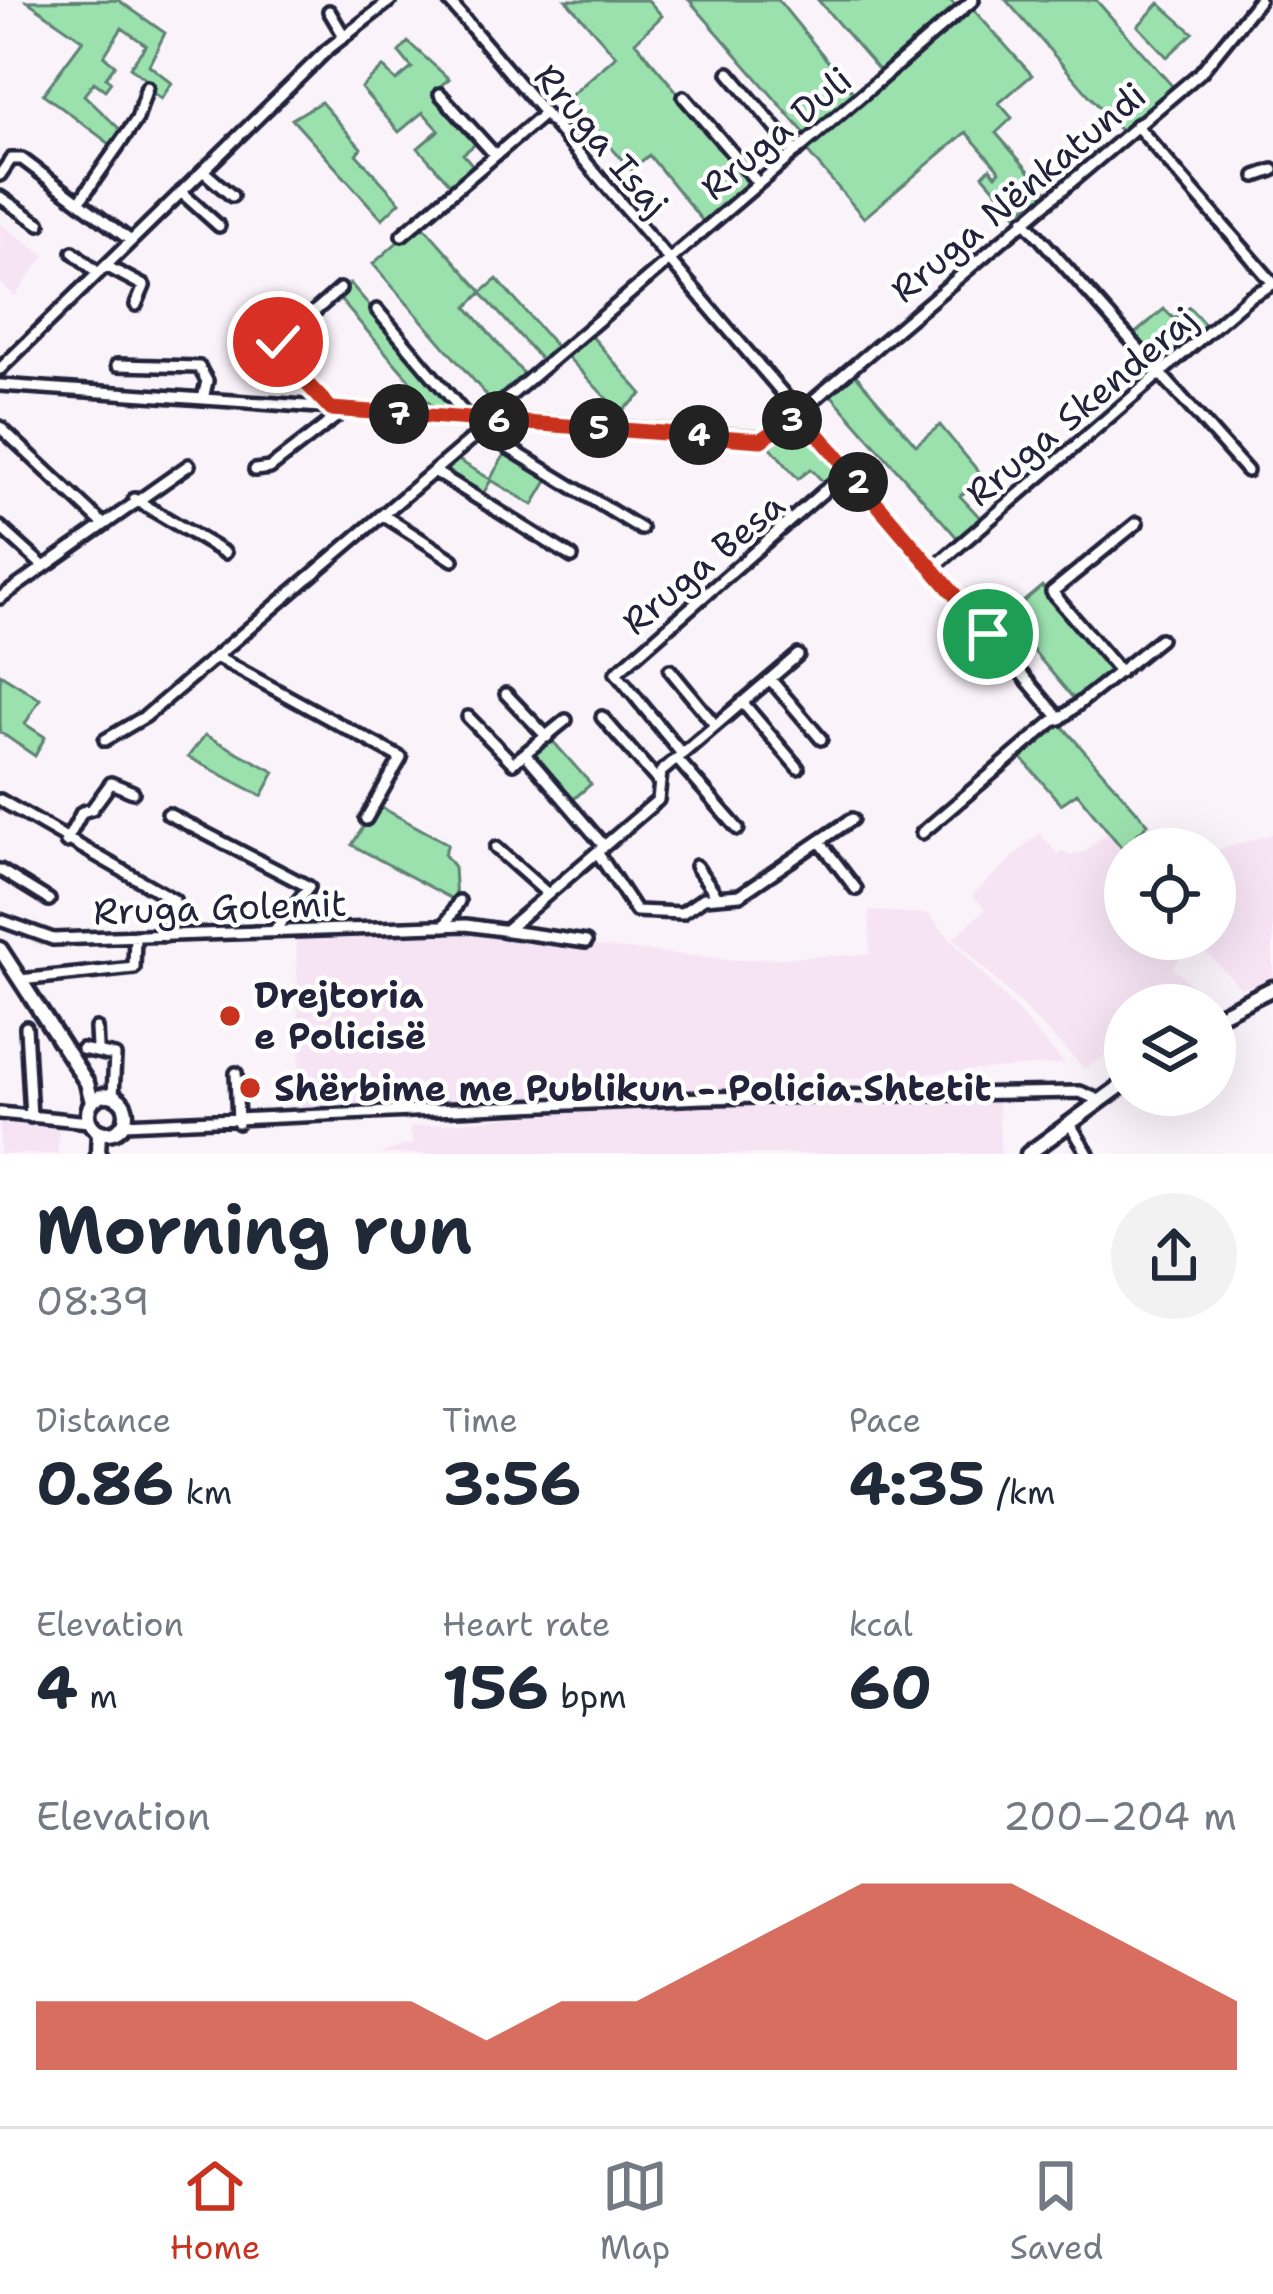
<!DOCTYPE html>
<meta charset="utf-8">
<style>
:root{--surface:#fff;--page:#f2f2f3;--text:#1f2937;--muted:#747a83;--line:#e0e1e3;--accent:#c8321e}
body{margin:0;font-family:"Shantell Sans",sans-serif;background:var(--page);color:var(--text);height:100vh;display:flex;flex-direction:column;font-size:45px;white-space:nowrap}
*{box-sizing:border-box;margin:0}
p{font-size:39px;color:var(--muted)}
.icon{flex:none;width:66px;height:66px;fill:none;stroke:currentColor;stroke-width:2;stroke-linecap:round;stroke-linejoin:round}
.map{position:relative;height:1154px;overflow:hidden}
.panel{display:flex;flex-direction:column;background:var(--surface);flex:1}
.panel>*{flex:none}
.fabs{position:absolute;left:1104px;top:828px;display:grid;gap:24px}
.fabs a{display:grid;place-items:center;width:132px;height:132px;border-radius:50%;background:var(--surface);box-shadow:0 12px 48px #0002;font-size:60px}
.pin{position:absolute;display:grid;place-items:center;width:102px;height:102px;color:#fff;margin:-51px;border:6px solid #fff;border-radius:50%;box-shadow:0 3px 12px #0007}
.km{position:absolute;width:60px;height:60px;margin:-30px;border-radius:50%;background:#222;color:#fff;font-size:33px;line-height:60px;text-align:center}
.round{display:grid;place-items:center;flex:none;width:126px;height:126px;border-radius:63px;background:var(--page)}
.headline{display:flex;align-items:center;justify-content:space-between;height:204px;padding:0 36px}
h1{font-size:66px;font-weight:700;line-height:90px}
.metrics{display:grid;grid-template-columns:repeat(3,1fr);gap:18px;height:204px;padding:12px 36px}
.metrics div{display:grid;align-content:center}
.metrics b{font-size:60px;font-weight:700}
.metrics small{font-size:33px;font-weight:400}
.metrics p{font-size:33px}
.chart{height:336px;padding:24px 36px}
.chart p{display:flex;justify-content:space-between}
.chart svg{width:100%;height:216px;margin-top:12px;fill:var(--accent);opacity:.7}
.dock{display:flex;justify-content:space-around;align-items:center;height:168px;border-top:3px solid var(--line);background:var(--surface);font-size:33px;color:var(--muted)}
.dock a{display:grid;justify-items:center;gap:6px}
.dock .active{color:var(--accent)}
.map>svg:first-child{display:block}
</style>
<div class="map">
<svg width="1273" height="1154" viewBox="0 0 1273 1154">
<rect width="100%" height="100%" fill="#fbf3fa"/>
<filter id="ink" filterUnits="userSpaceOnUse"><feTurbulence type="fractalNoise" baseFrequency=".00833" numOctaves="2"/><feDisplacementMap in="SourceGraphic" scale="24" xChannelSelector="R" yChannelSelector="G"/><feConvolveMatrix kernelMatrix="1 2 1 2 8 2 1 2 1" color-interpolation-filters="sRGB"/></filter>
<g filter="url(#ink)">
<path fill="#f6e4f4" d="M0 223 45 255 15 296 0 283Z
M1151 823 1167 849H1125V939H1215V851L1273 834V979L1241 988 1207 953 1187 950 1172 968 1214 1004 1125 1005V1042L1085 1069 954 938 985 909 972 895 1039 833 1058 854 1062 850 1070 856 1086 851 1107 832 1122 847Z
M869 911 928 914 1065 1064 301 1117 296 935 449 931 734 960 870 954Z
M998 1100 1001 1154H378L413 1143 409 1127 512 1117 708 1104Z
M0 1119 59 1126 58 1154H0Z"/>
<path fill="#9be1ae" stroke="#5e8274" stroke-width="3" d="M118 0 165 33 149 65 172 83 161 99 149 90V82L130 67 146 45 122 28 104 56 115 65 106 77 111 82 105 90 94 82 84 95 125 134 114 147 43 94 83 40 27 1Z
M566 0H648L662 16 635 42 754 183 706 225 649 155 631 170 568 98 616 56Z
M689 0H778L857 97 808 137Z
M818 0H950L959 9 883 75Z
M1006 0H1096L1174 88 1121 132Z
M1159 3 1193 33 1167 57 1138 26Z
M971 7 1032 75 999 103 1012 118 996 133 1048 193 1016 213 983 175 990 168 996 175 1000 171 966 132 864 218 805 149Z
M408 42 449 79 434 91 479 141 463 154 476 169 453 187 418 148 439 130 423 112 399 132 361 88 383 67 396 81 412 68 399 52Z
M321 102 361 148 356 154 400 202 382 219 292 119Z
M420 222 482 292 497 279 559 350 544 363 481 293 467 307 527 378 495 405 373 264Z
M350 283 460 411 461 413H438L336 295Z
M1189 307 1209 329 1159 370 1131 337 1164 309 1174 319Z
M589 333 642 394 620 413 564 353Z
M854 373 916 445 940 425 983 477 960 496 983 521 960 541 830 394Z
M799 420 839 467 827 486 811 469 798 479 768 444Z
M508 449 551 474 533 505 491 480 480 499 439 472 453 457 490 479Z
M1042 586 1118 670 1079 705 1005 617Z
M0 674 40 699 25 724 45 737 35 756 0 732Z
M1058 721 1148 824 1122 848 1077 793 1061 804 1019 755Z
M205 735 275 772 262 796 188 757Z
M550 738 591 784 569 803 531 754Z
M377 805 448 844 444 854 454 867 456 901 352 845Z"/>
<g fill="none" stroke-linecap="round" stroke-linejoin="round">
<g stroke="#22223b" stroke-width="18">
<path id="minor" d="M448 0 1060 719 1160 639
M329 11 344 36
M729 73 796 152
M440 94 495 155
M684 97 758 183
M1136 125 1273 283
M203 171 232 196
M0 175 11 159H22L131 241
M1256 176 1273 170
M181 192 219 226
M0 197 40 224
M79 202 137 119 147 87
M1024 220 1247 471
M402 235 544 114
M73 252 98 273
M106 266 144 286 136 305
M377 310 469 419
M117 365 199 367 207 381 203 399
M0 369 327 50 391 0
M0 385 769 438 1201 72 1259 0
M331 409 274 347 340 289
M0 427 101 522
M481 431 641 529
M255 470 270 468 336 417 339 409
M434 471 572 557
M134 499 225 553
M383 515 453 560
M0 527 42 565
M932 569 1249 297 1273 284
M0 598 189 465
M216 657 401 758 366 819
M670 670 715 725
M1120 672 1052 592 1137 523
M770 679 821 739
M506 694 547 737
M742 702 798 768
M468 717 513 763 566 720
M602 717 657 780
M105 740 146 716 481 431 490 413 973 0
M682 754 616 673 848 470
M526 755 604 846
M677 759 738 829
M0 800 174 900 165 936
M168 814 309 887 273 932
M922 833 1058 717
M66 842 82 812 92 809 111 783 133 792
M821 843 856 889
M496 848 548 894
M597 852 636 911 682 913 704 898 740 895 852 819
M696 866 717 896
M0 870 49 900
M0 920 53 939 466 925 586 942
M445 926 459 901
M505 931 658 800 661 772 798 655
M20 980 134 968 135 936
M26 1027 31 1117
M96 1028 97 1048
M82 1049 115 1056 113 1096
M236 1073 238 1123
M0 1113 89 1122
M124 1124 703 1098 1080 1092 1101 1101
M1070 1124 1088 1154"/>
</g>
<g stroke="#22223b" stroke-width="21">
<path id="major" d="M0 949 87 1083 92 1102
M1215 1017 1273 988
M88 1114a19 19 0 1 1 38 0a19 19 0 1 1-38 0Z
M98 1154 99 1132
M1028 1154 1125 1083"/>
</g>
<use href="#minor" stroke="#fff" stroke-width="9"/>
<use href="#major" stroke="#fff" stroke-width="12"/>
</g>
</g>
<g fill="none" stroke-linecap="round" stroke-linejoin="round" filter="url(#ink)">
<g stroke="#fff" stroke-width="24">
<path id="route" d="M278 342 275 350 331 409 761 440 800 413 988 634"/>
</g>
<use href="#route" stroke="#c8321e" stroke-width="15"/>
</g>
<g fill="#c8321e" stroke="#fff" stroke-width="4.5">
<circle cx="230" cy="1016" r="12"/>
<circle cx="250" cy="1088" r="12"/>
</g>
<g text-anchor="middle" stroke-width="9" stroke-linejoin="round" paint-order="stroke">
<g font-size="36" fill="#22223b" stroke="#fff">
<text transform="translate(776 133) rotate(-40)" y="13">Rruga Duli</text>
<text transform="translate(602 140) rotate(50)" y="13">Rruga Isaj</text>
<text transform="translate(1018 192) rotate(-40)" y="13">Rruga Nënkatundi</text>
<text transform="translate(1081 406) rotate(-40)" y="13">Rruga Skenderaj</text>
<text transform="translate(703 563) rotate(-40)" y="13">Rruga Besa</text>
<text transform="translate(220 907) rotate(-2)" y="13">Rruga Golemit</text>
</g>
<g font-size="36" font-weight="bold" fill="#22223b" stroke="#fff" text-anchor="start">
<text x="254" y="1008">Drejtoria<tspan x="254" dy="41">e Policisë</tspan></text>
<text x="274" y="1101">Shërbime me Publikun - Policia Shtetit</text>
</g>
</g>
</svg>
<div class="fabs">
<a><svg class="icon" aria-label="locate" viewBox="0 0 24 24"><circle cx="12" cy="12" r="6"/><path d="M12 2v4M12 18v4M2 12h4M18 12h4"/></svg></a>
<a><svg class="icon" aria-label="layers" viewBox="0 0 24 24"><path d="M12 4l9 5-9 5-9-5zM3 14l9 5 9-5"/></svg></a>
</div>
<div class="pin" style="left:988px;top:634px;background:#1e9e55"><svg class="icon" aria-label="arrive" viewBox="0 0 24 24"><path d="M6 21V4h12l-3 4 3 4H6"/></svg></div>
<div class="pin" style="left:278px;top:342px;background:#d93025"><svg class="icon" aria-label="check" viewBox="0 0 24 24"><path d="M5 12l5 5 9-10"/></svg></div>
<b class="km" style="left:858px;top:482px">2</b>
<b class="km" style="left:792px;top:420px">3</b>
<b class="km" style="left:699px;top:435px">4</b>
<b class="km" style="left:599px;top:428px">5</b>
<b class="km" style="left:499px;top:421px">6</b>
<b class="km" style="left:399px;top:414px">7</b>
</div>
<section class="panel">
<div class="headline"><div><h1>Morning run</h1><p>08:39</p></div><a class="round"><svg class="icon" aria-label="share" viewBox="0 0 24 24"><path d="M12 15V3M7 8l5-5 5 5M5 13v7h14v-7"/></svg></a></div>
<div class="metrics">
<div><p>Distance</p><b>0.86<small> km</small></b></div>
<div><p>Time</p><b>3:56</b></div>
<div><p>Pace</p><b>4:35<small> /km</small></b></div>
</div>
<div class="metrics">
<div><p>Elevation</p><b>4<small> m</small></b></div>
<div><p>Heart rate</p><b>156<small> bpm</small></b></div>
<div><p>kcal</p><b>60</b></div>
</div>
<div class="chart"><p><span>Elevation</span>200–204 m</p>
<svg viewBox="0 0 160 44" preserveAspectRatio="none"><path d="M0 44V30L10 30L20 30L30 30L40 30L50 30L60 38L70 30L80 30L90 22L100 14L110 6L120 6L130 6L140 14L150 22L160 30V44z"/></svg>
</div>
</section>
<nav class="dock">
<a class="active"><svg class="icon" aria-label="home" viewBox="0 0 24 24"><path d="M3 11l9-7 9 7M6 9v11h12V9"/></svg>Home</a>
<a><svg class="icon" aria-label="map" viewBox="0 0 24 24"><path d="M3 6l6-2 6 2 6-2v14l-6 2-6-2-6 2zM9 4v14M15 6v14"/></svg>Map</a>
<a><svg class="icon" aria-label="saved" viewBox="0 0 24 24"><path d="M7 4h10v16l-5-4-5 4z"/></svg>Saved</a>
</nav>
